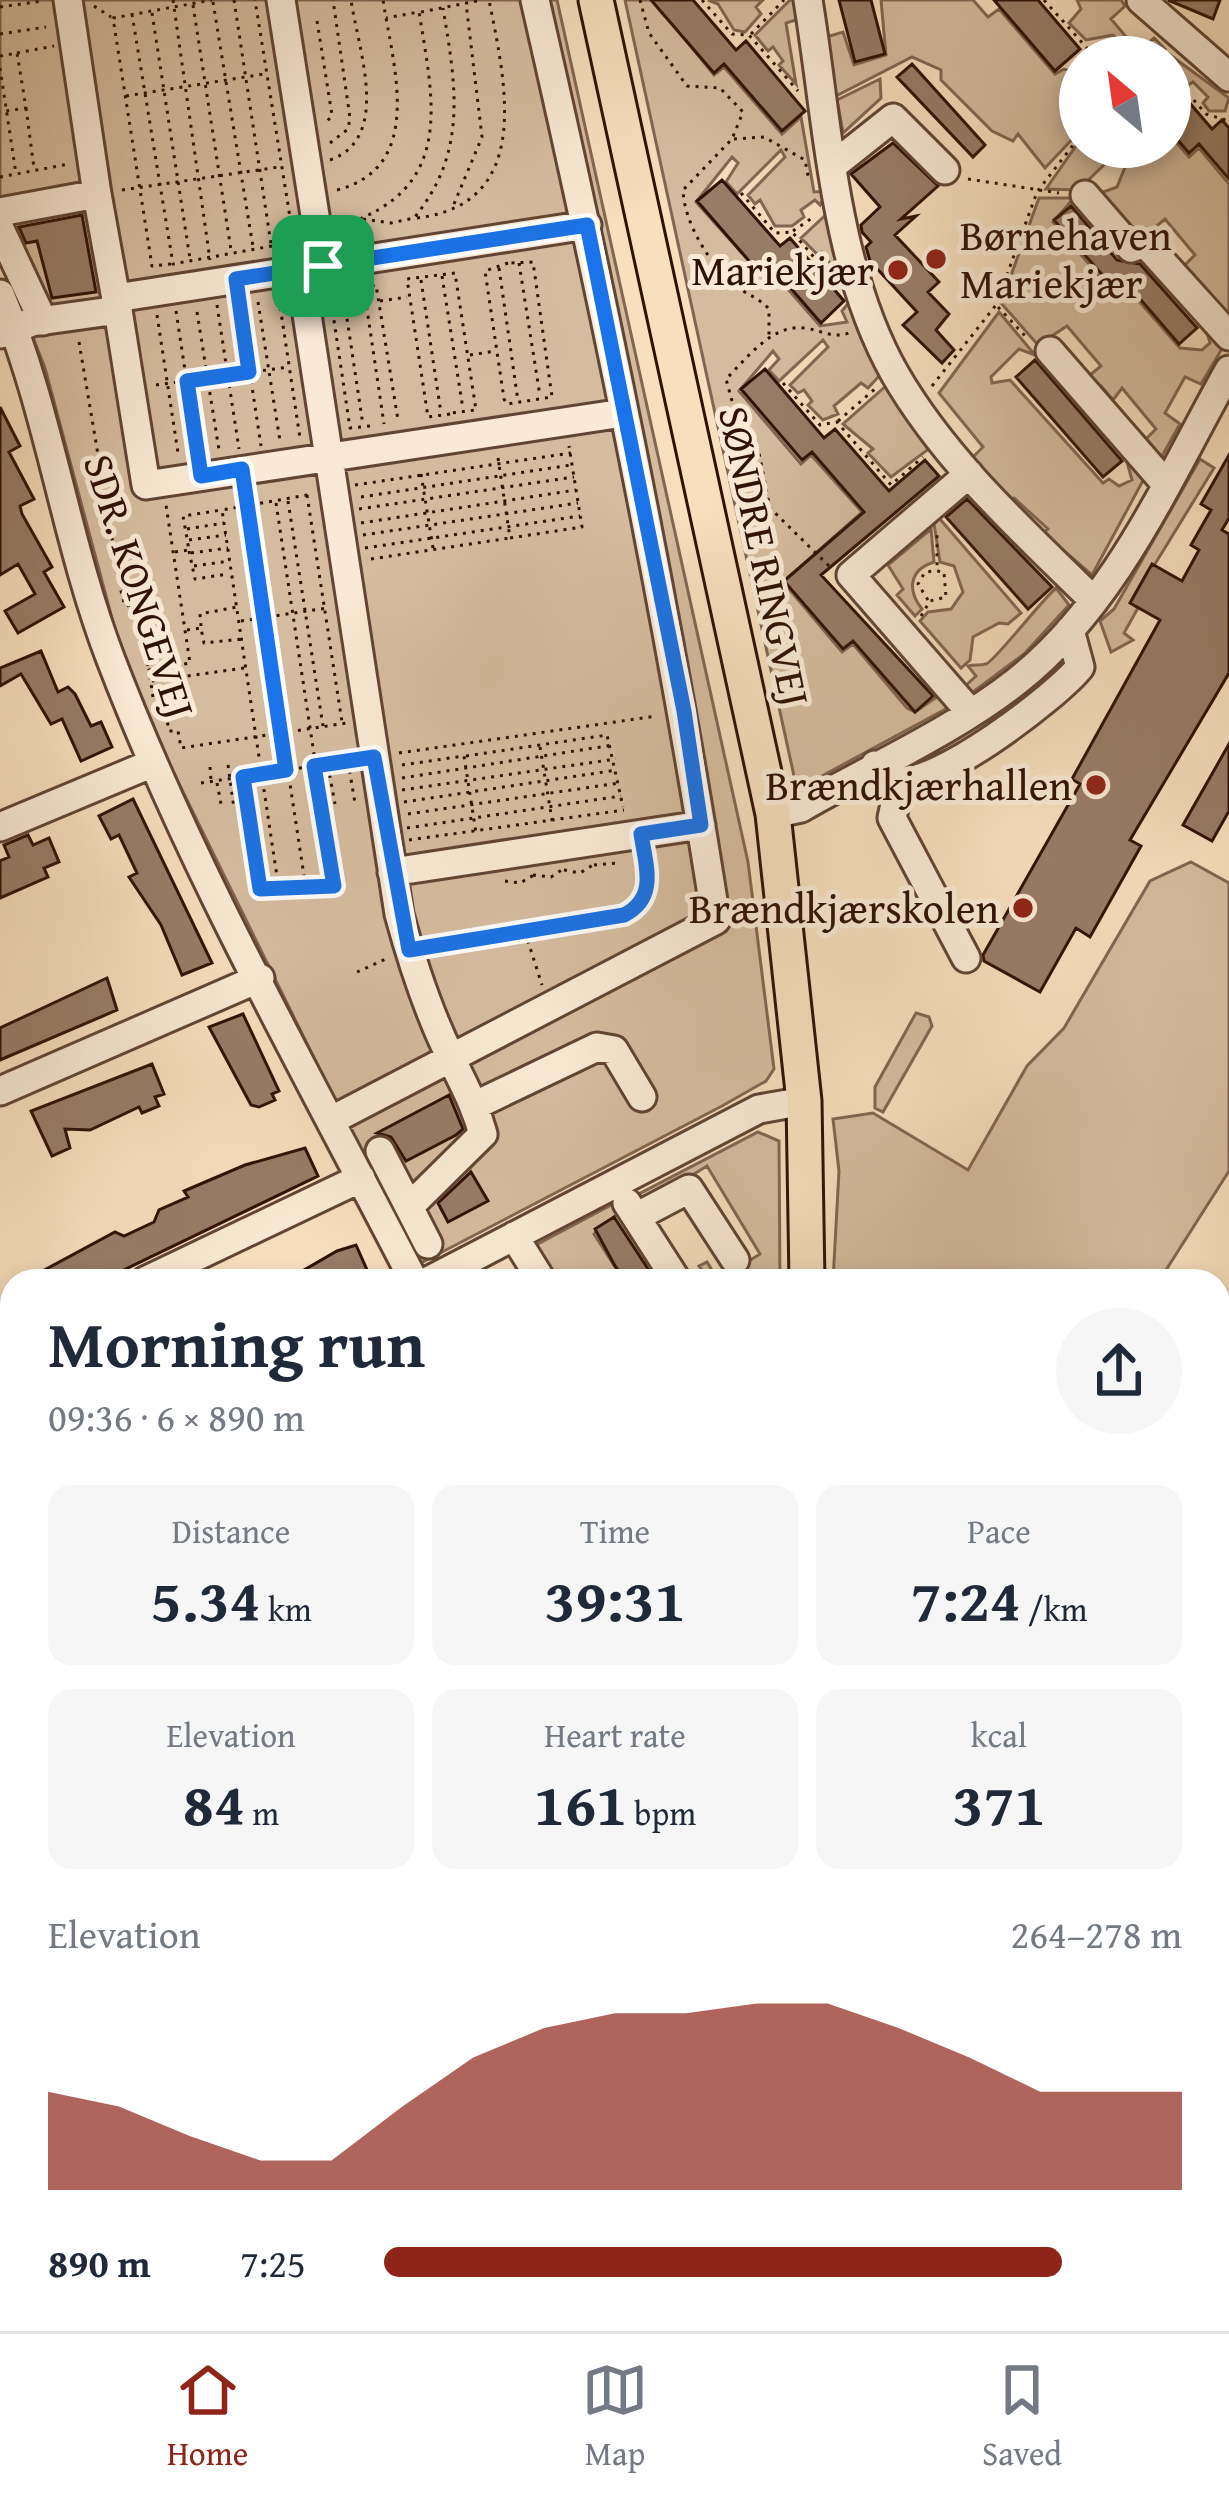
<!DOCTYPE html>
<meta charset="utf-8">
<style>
:root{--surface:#fff;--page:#f6f6f7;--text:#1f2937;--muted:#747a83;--line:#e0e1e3;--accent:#8f2418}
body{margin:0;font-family:"Gentium Book Plus",serif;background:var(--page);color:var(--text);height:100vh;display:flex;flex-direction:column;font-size:45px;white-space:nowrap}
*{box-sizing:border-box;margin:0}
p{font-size:39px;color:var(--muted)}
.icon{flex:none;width:66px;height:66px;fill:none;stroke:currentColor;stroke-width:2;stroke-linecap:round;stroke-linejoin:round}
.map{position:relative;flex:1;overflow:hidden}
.details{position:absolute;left:0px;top:1269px;width:1230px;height:1062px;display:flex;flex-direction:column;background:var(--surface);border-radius:36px 36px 0 0;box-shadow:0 6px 18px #0003}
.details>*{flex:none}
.needle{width:78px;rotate:331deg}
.buttons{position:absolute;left:1059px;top:36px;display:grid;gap:24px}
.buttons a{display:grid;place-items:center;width:132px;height:132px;border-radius:50%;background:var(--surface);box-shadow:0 6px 18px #0003;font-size:60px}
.pin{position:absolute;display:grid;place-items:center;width:102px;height:102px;color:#fff;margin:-51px;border-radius:24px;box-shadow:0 6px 18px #0006}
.round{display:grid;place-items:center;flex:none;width:126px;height:126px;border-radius:63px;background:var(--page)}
.head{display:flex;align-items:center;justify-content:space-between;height:204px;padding:0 48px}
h1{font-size:66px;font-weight:700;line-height:90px}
.stats{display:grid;grid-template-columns:repeat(3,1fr);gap:18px;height:204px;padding:12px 48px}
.stats div{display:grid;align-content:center;border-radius:24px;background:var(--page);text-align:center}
.stats b{font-size:60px;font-weight:700}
.stats small{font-size:33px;font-weight:400}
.stats p{font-size:33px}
.chart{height:336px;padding:24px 48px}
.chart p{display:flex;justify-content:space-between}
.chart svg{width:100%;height:216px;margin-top:12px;fill:var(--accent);opacity:.7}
ul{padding:0 48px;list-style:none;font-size:39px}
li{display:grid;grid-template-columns:192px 144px 1fr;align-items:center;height:90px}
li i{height:30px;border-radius:15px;background:var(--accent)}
.dock{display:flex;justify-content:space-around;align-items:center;height:168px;border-top:3px solid var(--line);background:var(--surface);font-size:33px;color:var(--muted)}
.dock a{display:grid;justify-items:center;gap:6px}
.dock .on{color:var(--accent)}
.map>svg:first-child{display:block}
</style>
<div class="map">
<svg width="1229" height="2331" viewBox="0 0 1229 2331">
<rect width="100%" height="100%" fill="#f8dfbe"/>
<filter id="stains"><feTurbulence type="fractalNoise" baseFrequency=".00167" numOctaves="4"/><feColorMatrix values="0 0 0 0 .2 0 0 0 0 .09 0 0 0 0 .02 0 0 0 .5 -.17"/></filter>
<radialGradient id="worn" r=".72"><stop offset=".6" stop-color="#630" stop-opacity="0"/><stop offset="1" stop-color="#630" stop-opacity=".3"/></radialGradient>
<path fill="#d6bc9f" stroke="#836652" stroke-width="3" d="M0 0H557L748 862 774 1069 766 1081 722 1106 423 1262 413 1259 152 729 121 652 45 368 0 255Z
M625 0H653L714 75 724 67 782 134 801 117 814 192 828 191 820 205 815 200 801 210 804 217 792 226H775L760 200 755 204 748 195 785 157 781 150 737 194 726 182 738 163 732 157 696 202 758 271 766 264 820 326 847 322 842 311 850 301 882 373 868 388 861 383 834 406 838 414 823 420 808 405 812 401 804 390 798 393 790 385 828 347 823 340 779 381 769 370 779 359 773 351 739 391 801 464 811 455 862 512 783 582 842 652 853 644 907 708 915 712 941 694 953 705 809 783 794 776Z
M708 0H763L756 7 761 14 745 32 734 30 718 4Z
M790 0H798L802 18 786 23 796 84 779 65 783 61 773 47 768 51 755 35Z
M881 0H973L988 17 999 9 1055 74 1064 69 1080 74V131L1045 168 1018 134 1013 141 992 131 941 80V70L912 57 834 97 826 37 843 32 854 65 886 55Z
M1077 0H1121L1125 6 1111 19 1138 51 1154 38 1165 49 1157 57H1134L1113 35 1086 40 1069 23 1081 9Z
M1170 55 1229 98 1225 111H1209L1203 103 1208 97 1193 82 1185 87 1170 69Z
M880 79 881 98 843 133 837 100Z
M1170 135 1189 157 1199 148 1229 184V325L1185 265 1195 255 1165 219 1138 241 1095 195 1117 187 1127 162 1122 157 1108 161 1078 190 1046 189 1080 140V147H1170Z
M1039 198H1074L1053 222 1112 291 1123 283 1180 348 1202 350 1210 343 1206 328 1226 342 1201 384 1185 377 1165 413 1180 424 1157 465 1139 446 1156 429 1122 388 1113 400 1101 386 1094 391 1084 380 1101 366 1067 326 1038 345 1001 303Z
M831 210 848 290 822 252 817 254 801 238Z
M999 312 1035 355 1019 349 991 377 992 383 1010 380 1103 483 1109 479 1119 486 1132 480 1127 462 1133 459 1146 475 1092 575 1043 533 1048 529 1014 498 1007 501 971 459 983 447 939 393Z
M886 386 930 448 891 477 868 453 873 449 843 424Z
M1200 459 1214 468 1131 603 1138 608 1124 633 1133 640 1111 652 1100 621 1114 609Z
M939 518 1021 613 1008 624 999 623 973 637 970 660 961 668 920 621 928 612 951 609 963 592 954 566 940 562 934 524Z
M931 529 934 562C909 570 907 590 922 609L915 616 897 595 903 589 888 565Z
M1056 588 1069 605 1024 654 969 695 963 688 976 676 968 666C974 664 980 666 986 664 994 662 1040 602 1056 588Z
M1191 862 1229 883V1171L1159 1281H833L839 1171 833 1119 873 1113 968 1170 1027 1066 1064 1028 1150 881Z
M916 1013 929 1017 932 1026 883 1112 875 1108V1087Z
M758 1132 779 1141 780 1281H710L699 1266 707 1262 718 1280 760 1254 707 1166 640 1207 635 1196Z
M613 1204 619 1213 594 1234 624 1281H555L536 1245Z"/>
<path fill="#987c66" stroke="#301106" stroke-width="3" d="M651 0H693L736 50 746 41 805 111 782 131 724 64 714 73Z
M839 0H871L885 54 855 62Z
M994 0H1038L1080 49 1055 71Z
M1168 0H1220L1213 19Z
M912 64 985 145 973 157 897 77Z
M1170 80 1212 129 1222 120 1229 128V179L1199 144 1189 153 1170 131Z
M893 143 938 186 901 219 916 216 895 235 939 282 928 292 949 314 936 330 954 350 942 363 903 325 917 312 870 261 866 247 871 242 862 232 861 225 880 207 851 174Z
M722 180 780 246 790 238 844 301 821 323 767 261 757 270 697 201Z
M1071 206 1117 260 1140 264 1197 328 1179 344 1123 279 1113 287 1054 220Z
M82 215 96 292 52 298 37 241 26 243 19 227Z
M1035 360 1122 461 1103 477 1016 377Z
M765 369 824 438 835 429 889 491 925 460 939 476 821 575 933 696 915 712 853 641 843 649 784 581 864 512 812 452 802 460 741 389Z
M0 407 20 446 9 452 34 499 20 506 22 514 52 567 44 572 64 607 18 633 5 611 35 594 18 564 0 575Z
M1229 455V518L1222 530 1229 534V673L1130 840 1141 846 1090 937 1076 928 1040 992 984 961 983 955 1080 784 1072 779 1160 620 1130 603 1152 564 1182 581 1199 550 1191 545 1211 510 1201 504Z
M967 499 1052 587 1028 609 946 517Z
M41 651 58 692 68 687 75 694 91 726 101 722 112 747 81 761 62 719 51 724 21 674 0 686V668Z
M1229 744V811L1212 841 1183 825Z
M133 799 212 963 182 975 161 925 129 877 137 873 119 835 111 839 99 816Z
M28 835 33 845 49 838 59 862 44 868 48 877 0 898V861L9 857 4 845Z
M107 978 117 1010 0 1060V1028Z
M243 1014 279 1091 272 1094 275 1100 259 1107 251 1105 209 1027Z
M152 1064 164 1094 155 1097 159 1106 142 1113 139 1107 90 1130 65 1129 70 1148 52 1156 31 1111Z
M449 1095 463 1129 456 1135 406 1161 391 1137 377 1133Z
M305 1148 318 1176 101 1281H24L115 1232 124 1236 154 1222 159 1210 188 1197 184 1191 245 1165Z
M471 1172 488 1201 448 1222 438 1203Z
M614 1217 656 1281H627L615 1266 595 1229Z
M356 1245 372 1281H285L337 1251Z"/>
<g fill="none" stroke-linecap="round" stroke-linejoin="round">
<g stroke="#624434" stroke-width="33">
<path id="minor" d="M68 0 97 194
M281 0 323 266
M808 0C828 121 833 265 895 374 945 461 1023 531 1094 601
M1141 0 1229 77
M835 164 893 118 945 170
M1085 195 1131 248 1145 243 1229 336
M0 212 97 194 118 310 32 322 0 334
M0 229 43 321
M300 269 399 914C412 962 428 1011 450 1056 464 1086 474 1102 483 1134L409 1207 428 1244
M0 294C50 412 65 541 111 660 193 874 309 1077 414 1281
M116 298 587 225
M118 310 146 485 623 413
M1050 351 1165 483
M969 474 851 575 971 713
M875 765C881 770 891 778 899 780 935 789 1057 696 1080 667L1070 630
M900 780 892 818 966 958
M773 814 801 808C872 767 952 732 1017 681 1116 603 1169 477 1229 370
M0 827 153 763
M392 872 701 825
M0 1091 260 978
M478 1104 597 1047 614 1050 642 1097
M332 1120 716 920C668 611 605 305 535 0
M380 1151 409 1207
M627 1203 677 1281
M636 1217 689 1189 735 1260
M514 1236 542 1281
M145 1281 361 1178
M428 1281 759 1109 804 1101
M0 1351 12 1345
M0 1502 12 1496
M1218 1707 1229 1709
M0 1997 12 2020
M0 2275 12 2267
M1218 2302 1229 2295
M199 2319 207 2331
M413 2331 431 2319
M1172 2331 1191 2319"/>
</g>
<g stroke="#301106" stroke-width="39">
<path id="major" d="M596 0 773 814 804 1101 807 1281
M598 2331 603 2319"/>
</g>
<path stroke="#301106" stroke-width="3" stroke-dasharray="3 6" stroke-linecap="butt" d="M173 0 210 260
M234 0 271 244
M640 0 649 33 687 86 720 88 743 112 732 139 683 190C684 224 712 268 738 288 749 295 760 299 769 309V336
M702 0 732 34 749 35 798 91
M1044 0 1095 57
M213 2 253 247
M193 5 231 250
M94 6 111 17
M0 7 42 1
M421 12 482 0
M152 13 190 259
M132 14 173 264 294 242 255 0
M317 21 332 115 326 123
M0 34 46 27
M751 34 784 0
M17 53 54 46
M0 56 17 53 26 108 0 112
M0 68 16 174
M1170 73 1206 114 1229 121
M126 96 264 74
M26 108 34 168
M734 139 764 137 805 160 809 181
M330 143 348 129 350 118 333 0
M330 160C392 138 358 49 351 0
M0 177 69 164
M968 179 1059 193
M122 190 279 167
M337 190C426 167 393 66 383 0
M741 193 775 233 792 232 828 273
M454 204 482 137 466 3
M417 218C535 204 505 81 489 0
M363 219 391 223 414 218C468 152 456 86 443 8
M343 225C455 189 434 104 419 12L386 18
M793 231 815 216
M508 263 485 271 504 399 507 404 552 397 533 262 509 263
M519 263 540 396
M171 264 152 266 113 18 212 0
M499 268 518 401
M442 276 463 409
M421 280 441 413
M364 289 384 424
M343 292 363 425
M279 299 300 438
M239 301 261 446
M380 301 407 297
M258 302 280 441
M217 305 239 449
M998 307 1028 339
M176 311 198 456
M197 312 219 450
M157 315 178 453
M79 342 121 591 125 606 138 604 148 666
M470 355 496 351
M783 383 820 425 837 422 891 485 923 457
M156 385 289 367
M932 386 996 305 1037 192 1080 136
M450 414 428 417 407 279 455 273 476 410 451 413
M838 421 876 388
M370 426 350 428 330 294 376 285 398 420
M498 458 510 538 582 527 569 446
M421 474 433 548
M355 485 571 453
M307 495 342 722
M361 497 571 465
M288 501 323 726
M276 503 334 886 306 889
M359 509 574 477
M361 523 576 490
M187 529 224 523
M363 535 578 503
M189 540 226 535
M365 548 580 516
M189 551 195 579 228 574
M175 552 189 550 183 516 222 510
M191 553 228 548
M371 559 510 538
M194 566 230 561
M829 566 770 508 759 453 737 419 726 379C747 358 772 324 804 328 822 330 833 340 851 332
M928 600 918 584 925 572 934 571
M921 616 930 601 946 597 944 572 937 571V534
M241 621 327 608
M201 626 200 614 237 607
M187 630 201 628 204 643 242 639
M152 681 244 668
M153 697 149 670 190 663 166 505
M157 704 164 703 169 731H178L181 748 347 723
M540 747 553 826
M399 753 657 716
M466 756 607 735 623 807
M348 762 355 803
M228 765 234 808
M402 765 464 756 476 833
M328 766 335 804
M210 767 211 780
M243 777 260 889H306L246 495
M402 778 613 745
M201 783 354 760
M217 783 222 809
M402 790 616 759
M404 802 617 770
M408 814 619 783
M407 828 621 796
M409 840 624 810
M594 865 619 863
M564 870 580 873 593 865
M533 875 551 877 563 869
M505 881 520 883 534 875
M279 890 222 510 313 494
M525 932 542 985
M432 944 624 915 646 896 644 855
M357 972 388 958"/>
<use href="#minor" stroke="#faead5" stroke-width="27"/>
<use href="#major" stroke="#f8dfbe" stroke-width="33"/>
</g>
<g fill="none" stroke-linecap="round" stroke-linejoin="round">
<g stroke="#fff" stroke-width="24">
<path id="route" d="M587 225 684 711 701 825 641 834C646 866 658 898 624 915L409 950 374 757 314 766 334 886 260 889 243 777 286 770 242 469 201 476 187 381 249 372 236 279Z"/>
</g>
<use href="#route" stroke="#1a73e8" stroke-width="15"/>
</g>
<g fill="#8f2418" stroke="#faead5" stroke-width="4.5">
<circle cx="936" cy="259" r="12"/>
<circle cx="898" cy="270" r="12"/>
<circle cx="1096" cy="785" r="12"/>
<circle cx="1023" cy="908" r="12"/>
</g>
<g text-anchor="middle" stroke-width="10" stroke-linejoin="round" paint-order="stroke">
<g font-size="42" fill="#301106" stroke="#faead5" text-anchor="end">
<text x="960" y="250" text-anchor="start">Børnehaven<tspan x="960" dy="48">Mariekjær</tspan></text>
<text x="874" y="285">Mariekjær</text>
<text x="1072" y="800">Brændkjærhallen</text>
<text x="999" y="923">Brændkjærskolen</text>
</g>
<g font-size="42" fill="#301106" stroke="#faead5">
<text transform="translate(765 556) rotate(78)" y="15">SØNDRE RINGVEJ</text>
<text transform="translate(140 586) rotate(72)" y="15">SDR. KONGEVEJ</text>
</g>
</g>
<rect width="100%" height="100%" filter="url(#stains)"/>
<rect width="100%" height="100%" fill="url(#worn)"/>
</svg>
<div class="buttons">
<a><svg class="needle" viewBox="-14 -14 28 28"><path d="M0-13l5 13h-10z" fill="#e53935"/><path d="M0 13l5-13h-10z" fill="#747a83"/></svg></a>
</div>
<div class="pin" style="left:323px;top:266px;background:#1e9e55"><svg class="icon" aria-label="arrive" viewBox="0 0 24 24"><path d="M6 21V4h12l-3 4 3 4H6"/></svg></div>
<section class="details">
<div class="head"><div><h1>Morning run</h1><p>09:36 · 6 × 890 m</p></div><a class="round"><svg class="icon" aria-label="share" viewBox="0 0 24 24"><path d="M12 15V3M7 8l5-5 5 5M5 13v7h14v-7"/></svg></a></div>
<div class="stats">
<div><p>Distance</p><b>5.34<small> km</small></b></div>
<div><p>Time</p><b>39:31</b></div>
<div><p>Pace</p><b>7:24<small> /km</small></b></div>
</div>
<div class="stats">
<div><p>Elevation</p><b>84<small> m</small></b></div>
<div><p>Heart rate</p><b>161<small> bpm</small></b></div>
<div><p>kcal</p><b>371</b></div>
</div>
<div class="chart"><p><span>Elevation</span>264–278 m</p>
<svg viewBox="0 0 160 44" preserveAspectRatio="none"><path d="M0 44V24L10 27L20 33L30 38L40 38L50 27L60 17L70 11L80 8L90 8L100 6L110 6L120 11L130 17L140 24L150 24L160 24V44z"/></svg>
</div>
<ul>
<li><b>890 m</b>7:25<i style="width:85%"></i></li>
</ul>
</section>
</div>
<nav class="dock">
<a class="on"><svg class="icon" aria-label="home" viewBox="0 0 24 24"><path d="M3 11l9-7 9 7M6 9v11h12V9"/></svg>Home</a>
<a><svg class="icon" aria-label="map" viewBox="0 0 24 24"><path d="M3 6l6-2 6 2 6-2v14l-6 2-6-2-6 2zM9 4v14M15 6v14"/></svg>Map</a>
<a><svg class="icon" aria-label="saved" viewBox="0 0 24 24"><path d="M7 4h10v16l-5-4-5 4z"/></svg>Saved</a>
</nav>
